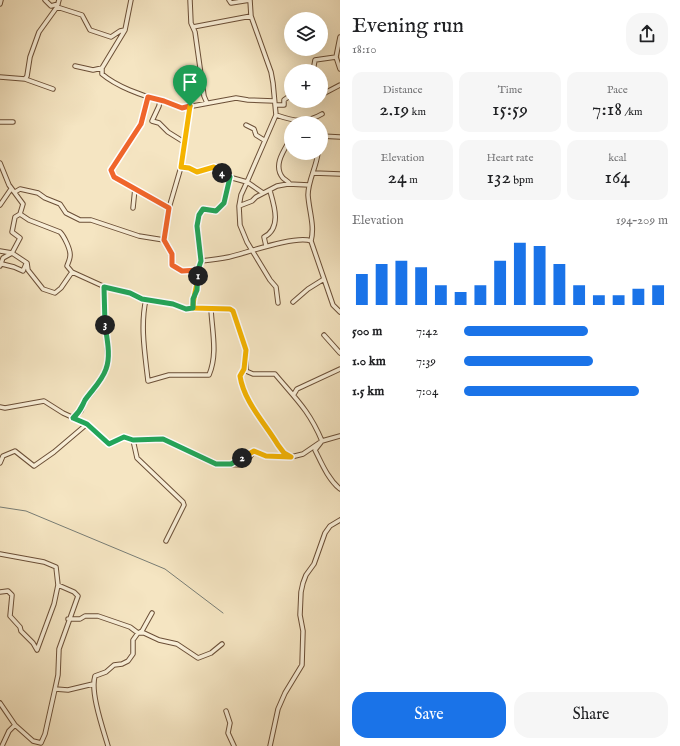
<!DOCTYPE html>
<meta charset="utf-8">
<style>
:root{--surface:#fff;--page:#f6f6f6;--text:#202124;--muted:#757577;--accent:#1a73e8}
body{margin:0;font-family:"IM FELL English",serif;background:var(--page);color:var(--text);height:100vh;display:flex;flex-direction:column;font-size:15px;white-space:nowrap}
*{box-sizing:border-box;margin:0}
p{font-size:13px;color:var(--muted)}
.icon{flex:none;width:22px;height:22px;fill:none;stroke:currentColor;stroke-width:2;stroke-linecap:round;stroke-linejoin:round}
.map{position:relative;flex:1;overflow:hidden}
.drawer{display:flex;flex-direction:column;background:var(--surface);width:340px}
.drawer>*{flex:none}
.controls{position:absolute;left:284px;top:12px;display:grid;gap:8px}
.controls a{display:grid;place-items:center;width:44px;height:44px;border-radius:50%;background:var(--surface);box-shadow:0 4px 16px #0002;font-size:20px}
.pin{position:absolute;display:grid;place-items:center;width:34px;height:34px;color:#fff;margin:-41px -17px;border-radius:50% 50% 50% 0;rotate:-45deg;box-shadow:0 0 4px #0007}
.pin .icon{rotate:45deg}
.km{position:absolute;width:20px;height:20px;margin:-10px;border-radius:50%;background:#222;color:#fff;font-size:11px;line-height:20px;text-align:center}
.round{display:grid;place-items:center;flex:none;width:42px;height:42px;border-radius:16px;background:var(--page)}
.overview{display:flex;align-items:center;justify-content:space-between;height:68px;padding:0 12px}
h1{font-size:22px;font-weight:600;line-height:30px}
.stats{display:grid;grid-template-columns:repeat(3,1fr);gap:6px;height:68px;padding:4px 12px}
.stats div{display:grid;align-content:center;border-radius:10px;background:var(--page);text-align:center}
.stats b{font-size:20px;font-weight:600}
.stats small{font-size:11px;font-weight:400}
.stats p{font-size:11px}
.chart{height:112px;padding:8px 12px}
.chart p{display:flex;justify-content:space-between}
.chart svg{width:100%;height:72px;margin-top:4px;stroke:var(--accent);stroke-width:6}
.cta{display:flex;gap:8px;margin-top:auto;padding:8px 12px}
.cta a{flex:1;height:46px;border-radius:16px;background:var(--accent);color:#fff;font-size:16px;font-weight:600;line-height:46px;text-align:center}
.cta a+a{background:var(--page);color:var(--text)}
ul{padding:0 12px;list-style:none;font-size:13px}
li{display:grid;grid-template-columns:64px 48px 1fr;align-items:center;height:30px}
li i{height:10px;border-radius:5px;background:var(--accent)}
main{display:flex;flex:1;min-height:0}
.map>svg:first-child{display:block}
</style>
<main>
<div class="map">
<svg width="340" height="746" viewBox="0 0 340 746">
<rect width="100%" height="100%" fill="#f5e5c2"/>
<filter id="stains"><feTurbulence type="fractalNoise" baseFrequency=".005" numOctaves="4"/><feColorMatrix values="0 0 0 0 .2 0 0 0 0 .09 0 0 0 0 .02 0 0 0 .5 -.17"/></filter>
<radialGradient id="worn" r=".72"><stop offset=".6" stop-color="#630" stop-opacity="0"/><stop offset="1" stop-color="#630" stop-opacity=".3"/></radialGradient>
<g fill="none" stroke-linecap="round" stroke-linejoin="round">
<path stroke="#787d75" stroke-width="1" d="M0 507 26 511 165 569 223 613"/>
<g stroke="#6b4f37" stroke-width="5.5">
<path id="street" d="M45 0 51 6 58 4
M59 0 57 7 82 15 90 30 111 37 120 31 125 30
M190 0 191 23 195 32 204 96 207 103
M229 0 231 3 250 0
M250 0 251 16 271 72 273 83 276 115 247 182 263 193
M0 4 1 0
M193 27 251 16
M340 37 336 57 340 69
M75 66 93 70 102 68 125 30 131 0
M102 68V74C116 86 142 96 160 100
M313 71 315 60 336 57
M0 77 25 79 27 76 30 57 39 32 57 7
M25 79 53 89
M321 95 340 85
M148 97 141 125 111 170 114 177 169 208
M275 105H284V100L291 95
M190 106 181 167 169 208 164 240 172 254V265L182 271 198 270
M276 115C294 121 305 124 322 114
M0 122H13
M246 125 254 129 256 135 264 140
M321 136 340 137
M184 142 168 132 159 123 152 121 159 106 160 100 182 108 236 98 248 100 274 101
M318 153C316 168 308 181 308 195 309 211 315 226 311 241L333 305 340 312
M0 163 9 185 23 204 20 214 15 217 12 232 20 238 12 253 3 258 0 266
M181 167 189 168 197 172 214 167 229 177 247 182 241 195 239 206
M314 173 340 174
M290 184C288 181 285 180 283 178 272 165 285 149 291 138
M15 192 20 189 38 193 45 198 60 204 66 213 80 220H91L139 236 164 240
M0 205 11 189
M133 208 135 188
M20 214 29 220 60 232C64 236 71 250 70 256 70 259 68 263 67 266L72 272 105 287 130 293 142 299 173 304 186 309H230L233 311 246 350V371L253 374H275C295 398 309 410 322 441L315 450C322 464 328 479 340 489
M266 246 264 237C282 228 274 205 270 191
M0 251 12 253 27 263 28 270 43 289 55 293 61 288 72 272
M201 261 197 226 199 215 203 209 216 211 224 203 229 177
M2 264 14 267 23 271 26 264
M146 299C140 326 145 354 148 381L169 375H209C218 354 212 331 211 309
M293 302 308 289 324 279
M278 303 276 287 270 280 247 242 240 225 239 206 252 201 256 197 277 186 288 184 309 185
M193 308C193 301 195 296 197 290 199 280 198 271 201 261 211 260 220 259 229 257 246 253 296 235 311 241
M324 335 340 353
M244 369 240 376C244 402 265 423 278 445L284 453 290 457
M294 394 297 389 340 369
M0 407 5 408 44 401 63 413 87 424 109 444 124 437 133 440 163 439 216 464 242 465 248 460 254 451 266 456 291 457 303 454 322 441 340 436
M73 418 81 411 85 401 94 390 106 370 108 360 105 316V287
M133 440 137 458 183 502 184 505 166 541
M0 463 3 456 15 451 34 466 54 452 87 424
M232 463 253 452
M0 554 44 562 56 567 58 585 74 592 78 596 59 649 58 675 55 689
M0 592 8 591 12 595 10 616 20 627 21 631 33 643 37 650 54 604 58 585
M68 619H80L85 616H98L130 627 138 633 142 631 152 613
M0 703 15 725
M226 711 230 723 228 733 234 746
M2 746 9 731 15 725 33 741 41 743 45 734 55 689 68 690 93 684
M108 746C103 729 90 692 95 676L106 672 114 665 122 664 128 661 133 654V640L138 633H144L159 640 177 644 198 658 211 653 222 644
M270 746 278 709 285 693 302 665 303 631 300 615 301 592 303 583 306 575 314 564 325 533 330 526 340 520"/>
</g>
<use href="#street" stroke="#f8eed7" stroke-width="3.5"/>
</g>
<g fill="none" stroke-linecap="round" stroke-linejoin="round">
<g stroke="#fff" stroke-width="8">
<path id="split-1" d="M190 106 182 108 164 101 148 97 141 124 111 170 114 177 169 208 164 240 172 254V265L182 271 198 270V276"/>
</g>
<g stroke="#fff" stroke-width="8">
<path id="split-2" d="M198 276C197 287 193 297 193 308L230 309 233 311 246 350 244 369 240 376C244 402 265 423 278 445L284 453 291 457 266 456 254 451 242 458"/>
</g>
<g stroke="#fff" stroke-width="8">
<path id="split-3" d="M105 325C107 339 111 356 106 369 102 381 92 390 85 400 81 408 81 411 73 418L87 424 109 444 124 437 133 440 163 439 216 464H231L242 458"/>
</g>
<g stroke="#fff" stroke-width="8">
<path id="split-4" d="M105 325 104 287 130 293 142 299 173 304 186 309 193 308V299L197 290 198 270 201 261 197 226 199 215 203 209 216 211 224 203 230 177 222 173"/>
</g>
<g stroke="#fff" stroke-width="8">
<path id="split-5" d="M190 106 181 167 189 168 197 172 214 167 222 173"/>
</g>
<use href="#split-1" stroke="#f0652b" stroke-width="5"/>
<use href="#split-2" stroke="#f5b400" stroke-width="5"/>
<use href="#split-3" stroke="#22a559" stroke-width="5"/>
<use href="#split-4" stroke="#22a559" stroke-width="5"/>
<use href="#split-5" stroke="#f5b400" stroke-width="5"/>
</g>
<rect width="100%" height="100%" filter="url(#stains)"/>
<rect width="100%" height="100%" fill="url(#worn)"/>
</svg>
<div class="controls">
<a><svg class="icon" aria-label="layers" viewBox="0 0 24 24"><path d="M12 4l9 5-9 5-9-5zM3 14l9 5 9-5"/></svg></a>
<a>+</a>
<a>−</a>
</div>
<div class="pin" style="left:190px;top:106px;background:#1e9e55"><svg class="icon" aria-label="arrive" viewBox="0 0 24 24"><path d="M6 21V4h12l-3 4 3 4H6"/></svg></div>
<b class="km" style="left:198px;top:276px">1</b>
<b class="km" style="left:242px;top:458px">2</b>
<b class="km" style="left:105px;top:325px">3</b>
<b class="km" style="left:222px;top:173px">4</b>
</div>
<section class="drawer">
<div class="overview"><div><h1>Evening run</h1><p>18:10</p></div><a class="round"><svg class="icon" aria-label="share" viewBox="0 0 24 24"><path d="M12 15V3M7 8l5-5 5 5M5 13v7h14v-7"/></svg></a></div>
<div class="stats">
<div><p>Distance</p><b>2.19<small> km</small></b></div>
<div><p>Time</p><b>15:59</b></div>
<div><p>Pace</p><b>7:18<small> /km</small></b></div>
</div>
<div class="stats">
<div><p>Elevation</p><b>24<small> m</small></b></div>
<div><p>Heart rate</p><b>132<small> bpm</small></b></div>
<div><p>kcal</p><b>164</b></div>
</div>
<div class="chart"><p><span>Elevation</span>194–209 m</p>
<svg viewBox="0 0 160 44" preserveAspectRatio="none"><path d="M5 44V25M15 44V19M25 44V17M35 44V21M45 44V32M55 44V36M65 44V32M75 44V17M85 44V6M95 44V8M105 44V19M115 44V32M125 44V38M135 44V38M145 44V34M155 44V32"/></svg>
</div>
<ul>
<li><b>500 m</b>7:42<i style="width:61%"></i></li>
<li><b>1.0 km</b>7:39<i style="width:63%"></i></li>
<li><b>1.5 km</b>7:04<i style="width:86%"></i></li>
</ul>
<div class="cta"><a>Save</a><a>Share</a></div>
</section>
</main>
